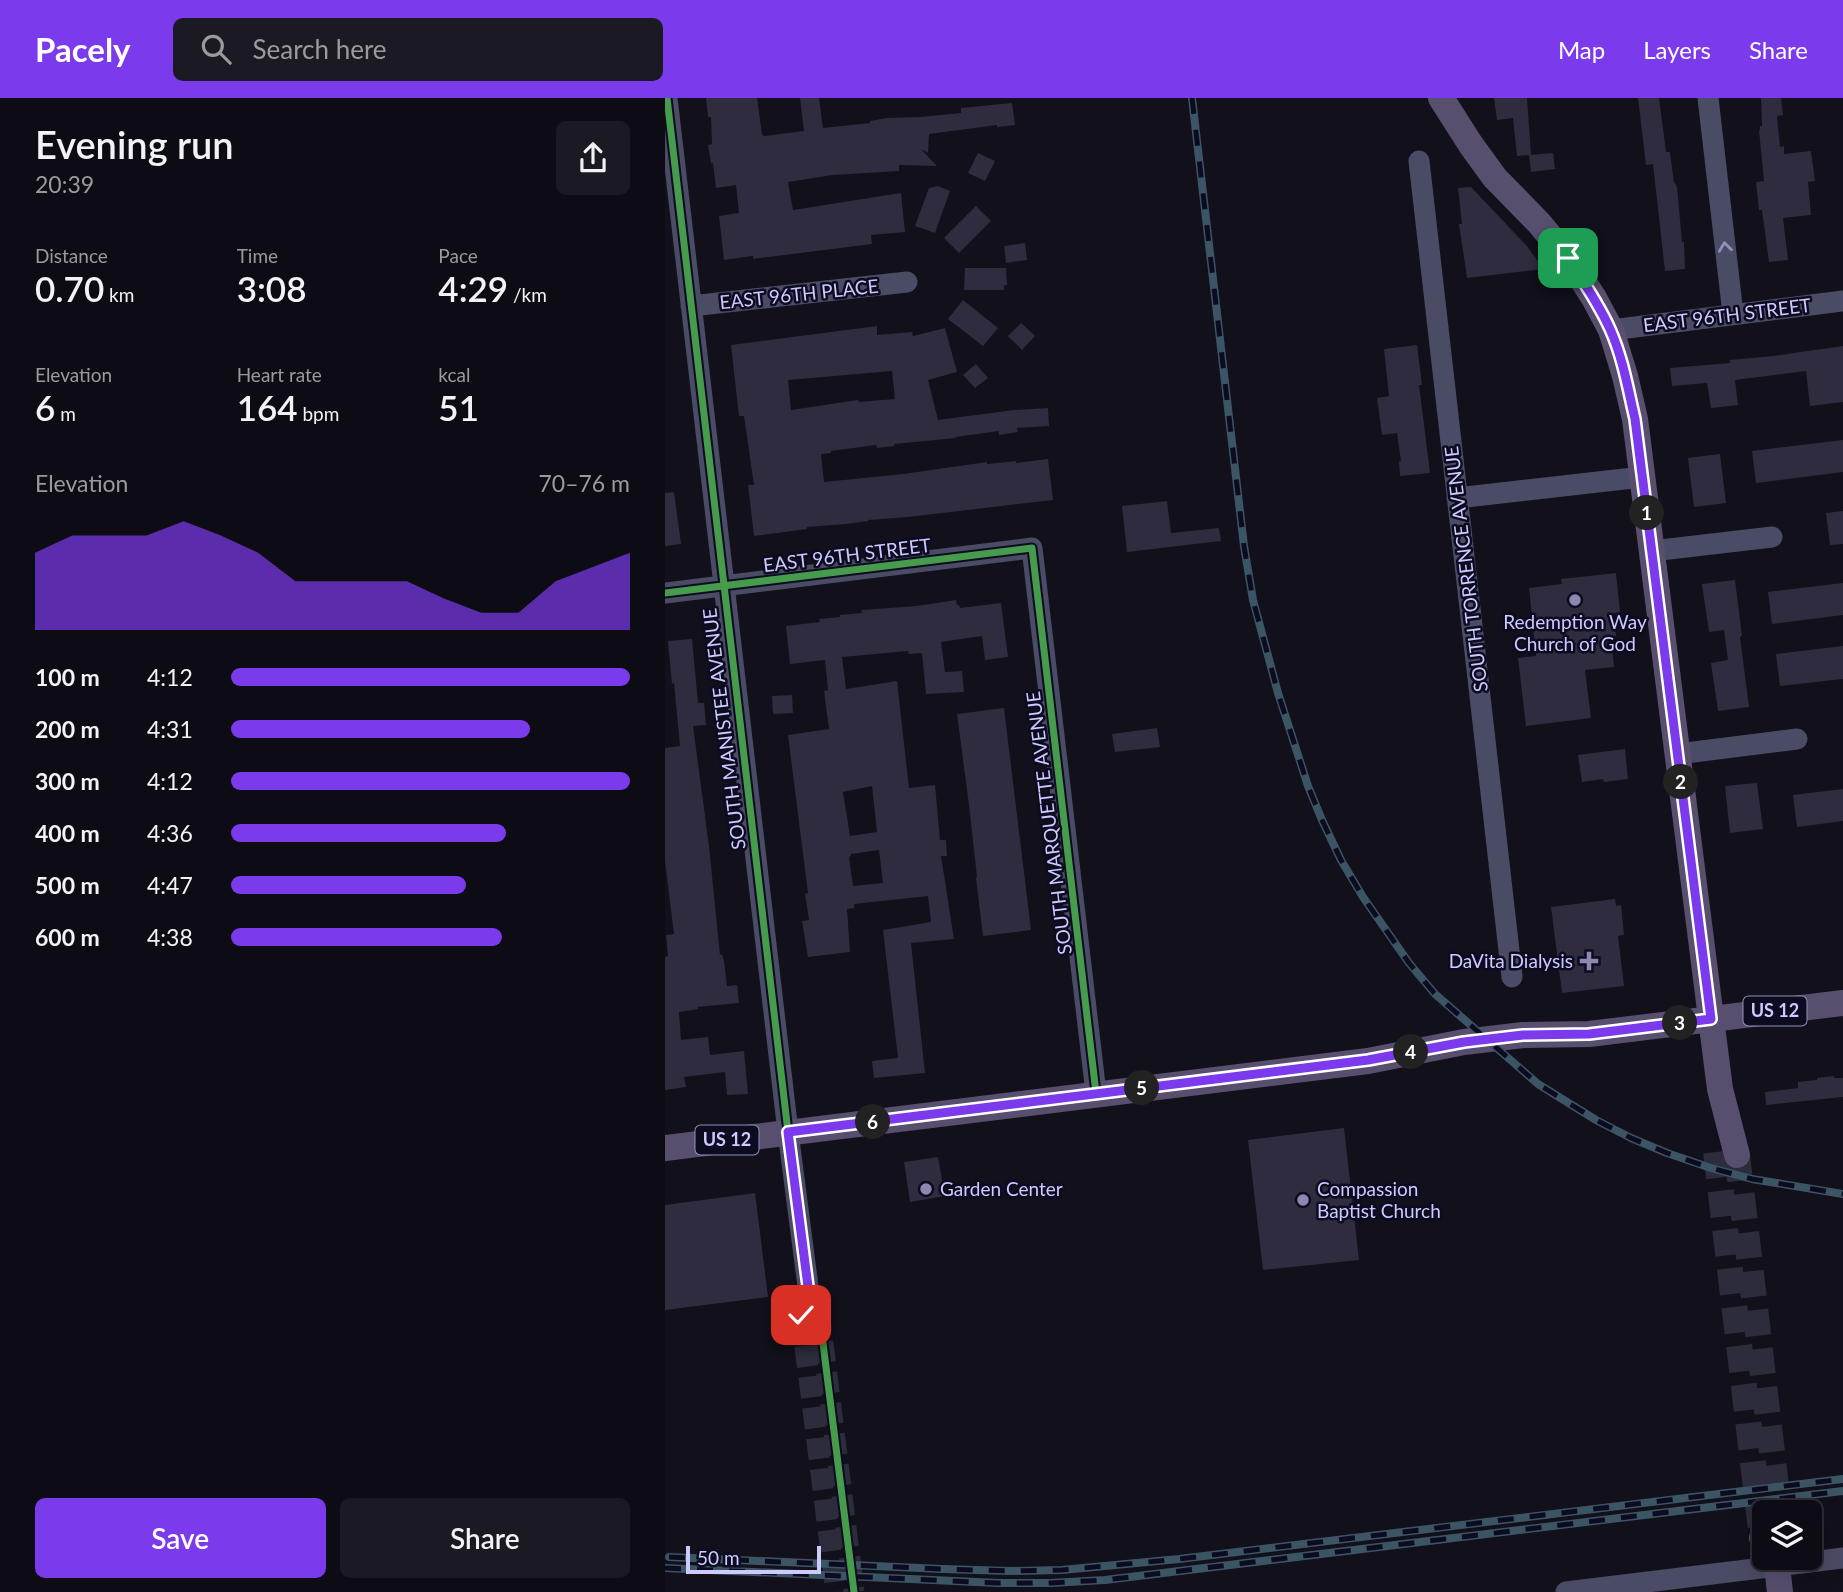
<!DOCTYPE html>
<meta charset="utf-8">
<style>
:root{--surface:#0d0c14;--page:#1b1a22;--text:#f1f3f6;--muted:#9a9ba0;--line:#2d2c34;--accent:#7c3aed}
body{margin:0;font-family:Lato,sans-serif;background:var(--page);color:var(--text);height:100vh;display:flex;flex-direction:column;font-size:26px;white-space:nowrap}
*{box-sizing:border-box;margin:0}
p{font-size:23px;color:var(--muted)}
.icon{flex:none;width:38px;height:38px;fill:none;stroke:currentColor;stroke-width:2;stroke-linecap:round;stroke-linejoin:round}
.map{position:relative;flex:1;overflow:hidden}
.side{display:flex;flex-direction:column;background:var(--surface);width:665px}
.side>*{flex:none}
.buttons{position:absolute;left:1087px;top:1402px;display:grid;gap:14px}
.buttons a{display:grid;place-items:center;width:70px;height:70px;border-radius:10px;background:var(--surface);box-shadow:0 7px 28px #0002,0 0 0 2px var(--line);font-size:35px}
.scale{position:absolute;left:21px;bottom:18px;width:135px;box-sizing:border-box;padding-left:7px;border:4px solid #cccaff;border-top:0;font-size:19px;line-height:24px;white-space:nowrap;color:#cccaff;-webkit-text-stroke:5px #0d0b20;paint-order:stroke}
.pin{position:absolute;display:grid;place-items:center;width:60px;height:60px;color:#fff;margin:-30px;border-radius:14px;box-shadow:0 4px 10px #0006}
.km{position:absolute;width:35px;height:35px;margin:-18px;border-radius:50%;background:#222;color:#fff;font-size:19px;line-height:35px;text-align:center}
.round{display:grid;place-items:center;flex:none;width:74px;height:74px;border-radius:10px;background:var(--page)}
.headline{display:flex;align-items:center;justify-content:space-between;height:119px;padding:0 35px}
h1{font-size:38px;font-weight:600;line-height:52px}
.stats{display:grid;grid-template-columns:repeat(3,1fr);gap:10px;height:119px;padding:7px 35px}
.stats div{display:grid;align-content:center}
.stats b{font-size:35px;font-weight:600}
.stats small{font-size:19px;font-weight:400}
.stats p{font-size:19px}
.chart{height:196px;padding:14px 35px}
.chart p{display:flex;justify-content:space-between}
.chart svg{width:100%;height:126px;margin-top:7px;fill:var(--accent);opacity:.7}
.cta{display:flex;gap:14px;margin-top:auto;padding:14px 35px}
.cta a{flex:1;height:80px;border-radius:10px;background:var(--accent);color:#fff;font-size:28px;font-weight:600;line-height:80px;text-align:center}
.cta a+a{background:var(--page);color:var(--text)}
ul{padding:0 35px;list-style:none;font-size:23px}
li{display:grid;grid-template-columns:112px 84px 1fr;align-items:center;height:52px}
li i{height:18px;border-radius:9px;background:var(--accent)}
header{display:flex;align-items:center;gap:42px;box-sizing:border-box;height:98px;padding:0 35px;background:var(--accent);color:#fff}
header strong{font-size:33px}
nav{display:flex;gap:38px;margin-inline-start:auto;font-size:24px}
.search{width:490px;height:63px;background:var(--page);display:flex;align-items:center;gap:18px;box-sizing:border-box;padding:0 24px;border-radius:10px;color:var(--muted);font-size:26px}
main{display:flex;flex:1;min-height:0}
.map>svg:first-child{display:block}
</style>
<header>
<strong>Pacely</strong>
<div class="search"><svg class="icon" aria-label="search" viewBox="0 0 24 24"><circle cx="10" cy="10" r="6"/><path d="M15 15l6 6"/></svg>Search here</div>
<nav><a>Map</a><a>Layers</a><a>Share</a></nav>
</header>
<main>
<section class="side">
<div class="headline"><div><h1>Evening run</h1><p>20:39</p></div><a class="round"><svg class="icon" aria-label="share" viewBox="0 0 24 24"><path d="M12 15V3M7 8l5-5 5 5M5 13v7h14v-7"/></svg></a></div>
<div class="stats">
<div><p>Distance</p><b>0.70<small> km</small></b></div>
<div><p>Time</p><b>3:08</b></div>
<div><p>Pace</p><b>4:29<small> /km</small></b></div>
</div>
<div class="stats">
<div><p>Elevation</p><b>6<small> m</small></b></div>
<div><p>Heart rate</p><b>164<small> bpm</small></b></div>
<div><p>kcal</p><b>51</b></div>
</div>
<div class="chart"><p><span>Elevation</span>70–76 m</p>
<svg viewBox="0 0 160 44" preserveAspectRatio="none"><path d="M0 44V17L10 11L20 11L30 11L40 6L50 11L60 17L70 27L80 27L90 27L100 27L110 33L120 38L130 38L140 27L150 22L160 17V44z"/></svg>
</div>
<ul>
<li><b>100 m</b>4:12<i style="width:100%"></i></li>
<li><b>200 m</b>4:31<i style="width:75%"></i></li>
<li><b>300 m</b>4:12<i style="width:100%"></i></li>
<li><b>400 m</b>4:36<i style="width:69%"></i></li>
<li><b>500 m</b>4:47<i style="width:59%"></i></li>
<li><b>600 m</b>4:38<i style="width:68%"></i></li>
</ul>
<div class="cta"><a>Save</a><a>Share</a></div>
</section>
<div class="map">
<svg width="1178" height="1494" viewBox="0 0 1178 1494">
<rect width="100%" height="100%" fill="#11101b"/>
<path fill="#2e2c3e" fill-rule="evenodd" d="M41 0H92L97 37 100 38 139 33 135 0H154L158 30 205 25V23L222 20 255 19 296 15V10L347 5 350 27 332 29V27L264 36 263 55 256 51 272 68 234 67V73L168 77 123 84 128 112 236 95 240 134 206 137 207 146 88 161V158L59 162 54 118 74 115 71 87 51 90 48 65H46L43 47 47 46 46 19H43Z
M829 0H862L866 57 852 58 848 20 832 22Z
M973 0H994L1001 54H1005L1009 85H1010L1012 89 1017 144H1019L1020 171 1000 173 988 66 981 67Z
M1096 0H1116L1118 17 1112 18 1115 49 1119 48V56L1146 53 1150 83 1143 84 1146 117 1118 120 1123 162 1104 164 1097 112H1094L1091 84 1099 83 1094 32H1095V28H1097Z
M313 55 330 63 320 83 303 75Z
M888 55 890 71 866 74 864 57Z
M273 88 285 93 270 135 250 128 264 90Z
M806 89 861 147 879 171 802 180 794 126H797L793 90Z
M311 108 326 123 294 155 279 140Z
M360 145 362 162 341 165 339 148Z
M300 170H341L342 187H339V192H299Z
M298 202 333 230 318 248 283 221Z
M356 225 370 238 357 252 343 238Z
M212 228V237L247 234 248 238 280 230 292 274 263 282 273 322 349 312 383 310 384 328 352 330 353 334 334 337V333L290 339 291 340 229 346V348L212 350 211 347 166 353V355L156 356 159 384 238 376 322 364V366L351 363V365L383 361 388 402 243 419 203 422V423L181 426 142 429V431L89 438 83 387H89L79 318H74L66 247ZM227 273 230 301 194 304 193 302 126 312 123 282Z
M752 247 757 287H754L765 375 735 378 734 363H736L732 335 717 337 712 300 724 298 719 251Z
M1178 248V304L1145 308 1141 273 1070 282 1073 307 1046 310 1042 285 1007 288 1005 270 1065 265V262L1108 258Z
M311 266 323 280 310 290 298 277Z
M1178 342V374L1091 385 1087 353Z
M1055 356 1061 405 1029 409 1023 360Z
M9 394 16 446 0 448V395Z
M502 403 506 435 554 430 556 443 462 454 457 408Z
M1178 413V446L1165 447 1161 415Z
M951 475 955 514 949 515 951 538H946L949 569 920 572 926 620 861 628 853 560 871 558 864 490 897 486 896 481Z
M1070 482 1077 538 1075 539 1084 609 1053 613 1046 565 1063 562 1059 532 1044 534 1037 486Z
M1178 485V517L1107 526 1103 494Z
M291 502 292 507H294L295 510 336 505 343 559 320 562 317 538 276 544 280 574 297 573 299 594 261 596 257 555 244 556 243 553 177 559 181 591 232 583 244 690 270 687 275 742H281L282 758H276L289 841 246 845 260 975 209 980 207 963 233 960 218 832 266 824 263 798 189 806V810L182 811 185 854 143 859 137 823 144 822 140 796 143 795 123 637 164 631 159 593 163 592 160 562 125 566 121 528 155 524 154 521 175 519V517L197 515 196 512 252 508ZM207 688 212 734 185 738 178 694ZM214 752 218 785 188 788 184 759 186 758V756Z
M27 541 33 605H39L41 627 28 628 44 748 55 857 57 856 59 863 62 888 72 887 74 905 32 909 33 911 14 914 16 942 43 939 45 957 79 953 83 996 62 997 60 974 19 979 21 989 0 992V859L3 858 1 837 9 836 0 763V650L15 648 9 585 7 586 3 543Z
M1178 548V581L1115 588 1111 556Z
M127 597 128 615 108 616 107 598Z
M339 610 366 832 318 838 311 780 312 779 304 707 292 616Z
M492 630 495 649 450 654 447 636Z
M960 651 963 681 939 684 938 681 917 684 913 657Z
M1092 685 1098 731 1065 735 1060 688Z
M1178 691V723L1132 729 1128 697Z
M950 801 951 808 956 807 959 837 953 838 959 888 897 895 886 809Z
M1169 978V980H1178V999L1101 1007 1100 994 1133 990V984L1152 982V980Z
M679 1030 694 1162 598 1172 583 1042Z
M273 1059 280 1098 245 1104 239 1064Z
M90 1095 103 1199 0 1212V1107Z"/>
<g fill="none" stroke-linecap="round" stroke-linejoin="round">
<path stroke="#2d2c3d" stroke-width="21" stroke-dasharray="21 10" stroke-linecap="butt" d="M154 1213 189 1494
M136 1217 171 1494"/>
<path stroke="#2d2c3d" stroke-width="26" stroke-dasharray="26 13" stroke-linecap="butt" d="M1051 1054 1097 1440
M1072 1057 1114 1414"/>
<path stroke="#4a4b64" stroke-width="21" d="M2 0 123 1034 144 1196 154 1213
M1043 0 1068 216
M754 63 847 879
M26 208 242 184
M946 232 1178 203
M792 400 977 379
M987 453 1107 439
M0 495 367 450 431 995
M1013 656 1132 641
M901 1494 1178 1460"/>
<path stroke="#584e6e" stroke-width="26" d="M776 0 806 47 830 80 874 125 903 160 929 200 946 232 960 278 970 321 1055 991 1072 1057
M0 1050 703 963 799 944 858 937 924 936 1178 905
M1097 1440 1099 1444
M1114 1460 1112 1468 1115 1494"/>
<g stroke="#3c5565" stroke-width="8">
<path id="rail" d="M527 0 579 448 588 502 613 595 643 688 657 722 676 762 698 799 744 865 770 896 873 986 931 1022 966 1040 1002 1055 1046 1070 1087 1081 1178 1096
M4 1459 277 1471 346 1473 397 1472 514 1461 1178 1381
M0 1470 333 1485H386L440 1482 1178 1393"/>
</g>
<use href="#rail" stroke="#0d0b20" stroke-width="5" stroke-dasharray="16" stroke-linecap="butt"/>
<g stroke="#0d0b20" stroke-width="11">
<path id="cycleway" d="M2 0 123 1034 144 1196 154 1213 189 1494
M0 495 367 450 431 995"/>
</g>
<use href="#cycleway" stroke="#469c4c" stroke-width="7"/>
</g>
<defs><path id="oneway-chevron" d="M-2-3.5L2.5 0L-2 3.5" fill="none" stroke-width="1.6" stroke-linecap="round" stroke-linejoin="round" transform="scale(1.75)"/></defs>
<use stroke="#9291b9" href="#oneway-chevron" transform="translate(1060 149) rotate(-97)"/>
<g fill="none" stroke-linecap="round" stroke-linejoin="round">
<g stroke="#fff" stroke-width="14">
<path id="route" d="M136 1217 144 1196 123 1034 703 962 799 944 858 937 924 936 1046 921 970 321C963 291 958 260 945 231 934 206 918 183 903 160"/>
</g>
<use href="#route" stroke="#7c3aed" stroke-width="9"/>
</g>
<g fill="#8b89af" stroke="#0d0b20" stroke-width="2.5">
<circle cx="910" cy="502" r="7"/>
<path d="M920.5 852.5h7v7h7v7h-7v7h-7v-7h-7v-7h7z"/>
<circle cx="261" cy="1091" r="7"/>
<circle cx="638" cy="1102" r="7"/>
</g>
<g text-anchor="middle" stroke-width="5" stroke-linejoin="round" paint-order="stroke">
<g fill="#0d0b20" stroke="#9391bc" stroke-width="2">
<rect x="1078.5" y="898.5" width="63" height="29" rx="5"/>
<rect x="30.5" y="1027.5" width="63" height="29" rx="5"/>
</g>
<g font-size="18" font-weight="bold" fill="#cccaff">
<text x="1110" y="919">US 12</text>
<text x="62" y="1048">US 12</text>
</g>
<g font-size="19" fill="#cccaff" stroke="#0d0b20">
<text transform="translate(134 196) rotate(-6)" y="7">EAST 96TH PLACE</text>
<text transform="translate(1062 217) rotate(-7)" y="7">EAST 96TH STREET</text>
<text transform="translate(182 457) rotate(-7)" y="7">EAST 96TH STREET</text>
<text transform="translate(801 471) rotate(-97)" y="7">SOUTH TORRENCE AVENUE</text>
<text transform="translate(59 631) rotate(-97)" y="7">SOUTH MANISTEE AVENUE</text>
<text transform="translate(384 725) rotate(-97)" y="7">SOUTH MARQUETTE AVENUE</text>
</g>
<g font-size="19" fill="#cccaff" stroke="#0d0b20" text-anchor="start">
<text x="910" y="531" text-anchor="middle">Redemption Way<tspan x="910" dy="22">Church of God</tspan></text>
<text x="908" y="870" text-anchor="end">DaVita Dialysis</text>
<text x="275" y="1098">Garden Center</text>
<text x="652" y="1098">Compassion<tspan x="652" dy="22">Baptist Church</tspan></text>
</g>
</g>
</svg>
<div class="buttons">
<a><svg class="icon" aria-label="layers" viewBox="0 0 24 24"><path d="M12 4l9 5-9 5-9-5zM3 14l9 5 9-5"/></svg></a>
</div>
<div class="scale">50 m</div>
<div class="pin" style="left:903px;top:160px;background:#1e9e55"><svg class="icon" aria-label="arrive" viewBox="0 0 24 24"><path d="M6 21V4h12l-3 4 3 4H6"/></svg></div>
<div class="pin" style="left:136px;top:1217px;background:#d93025"><svg class="icon" aria-label="check" viewBox="0 0 24 24"><path d="M5 12l5 5 9-10"/></svg></div>
<b class="km" style="left:982px;top:415px">1</b>
<b class="km" style="left:1016px;top:684px">2</b>
<b class="km" style="left:1015px;top:925px">3</b>
<b class="km" style="left:746px;top:954px">4</b>
<b class="km" style="left:477px;top:990px">5</b>
<b class="km" style="left:208px;top:1024px">6</b>
</div>
</main>
